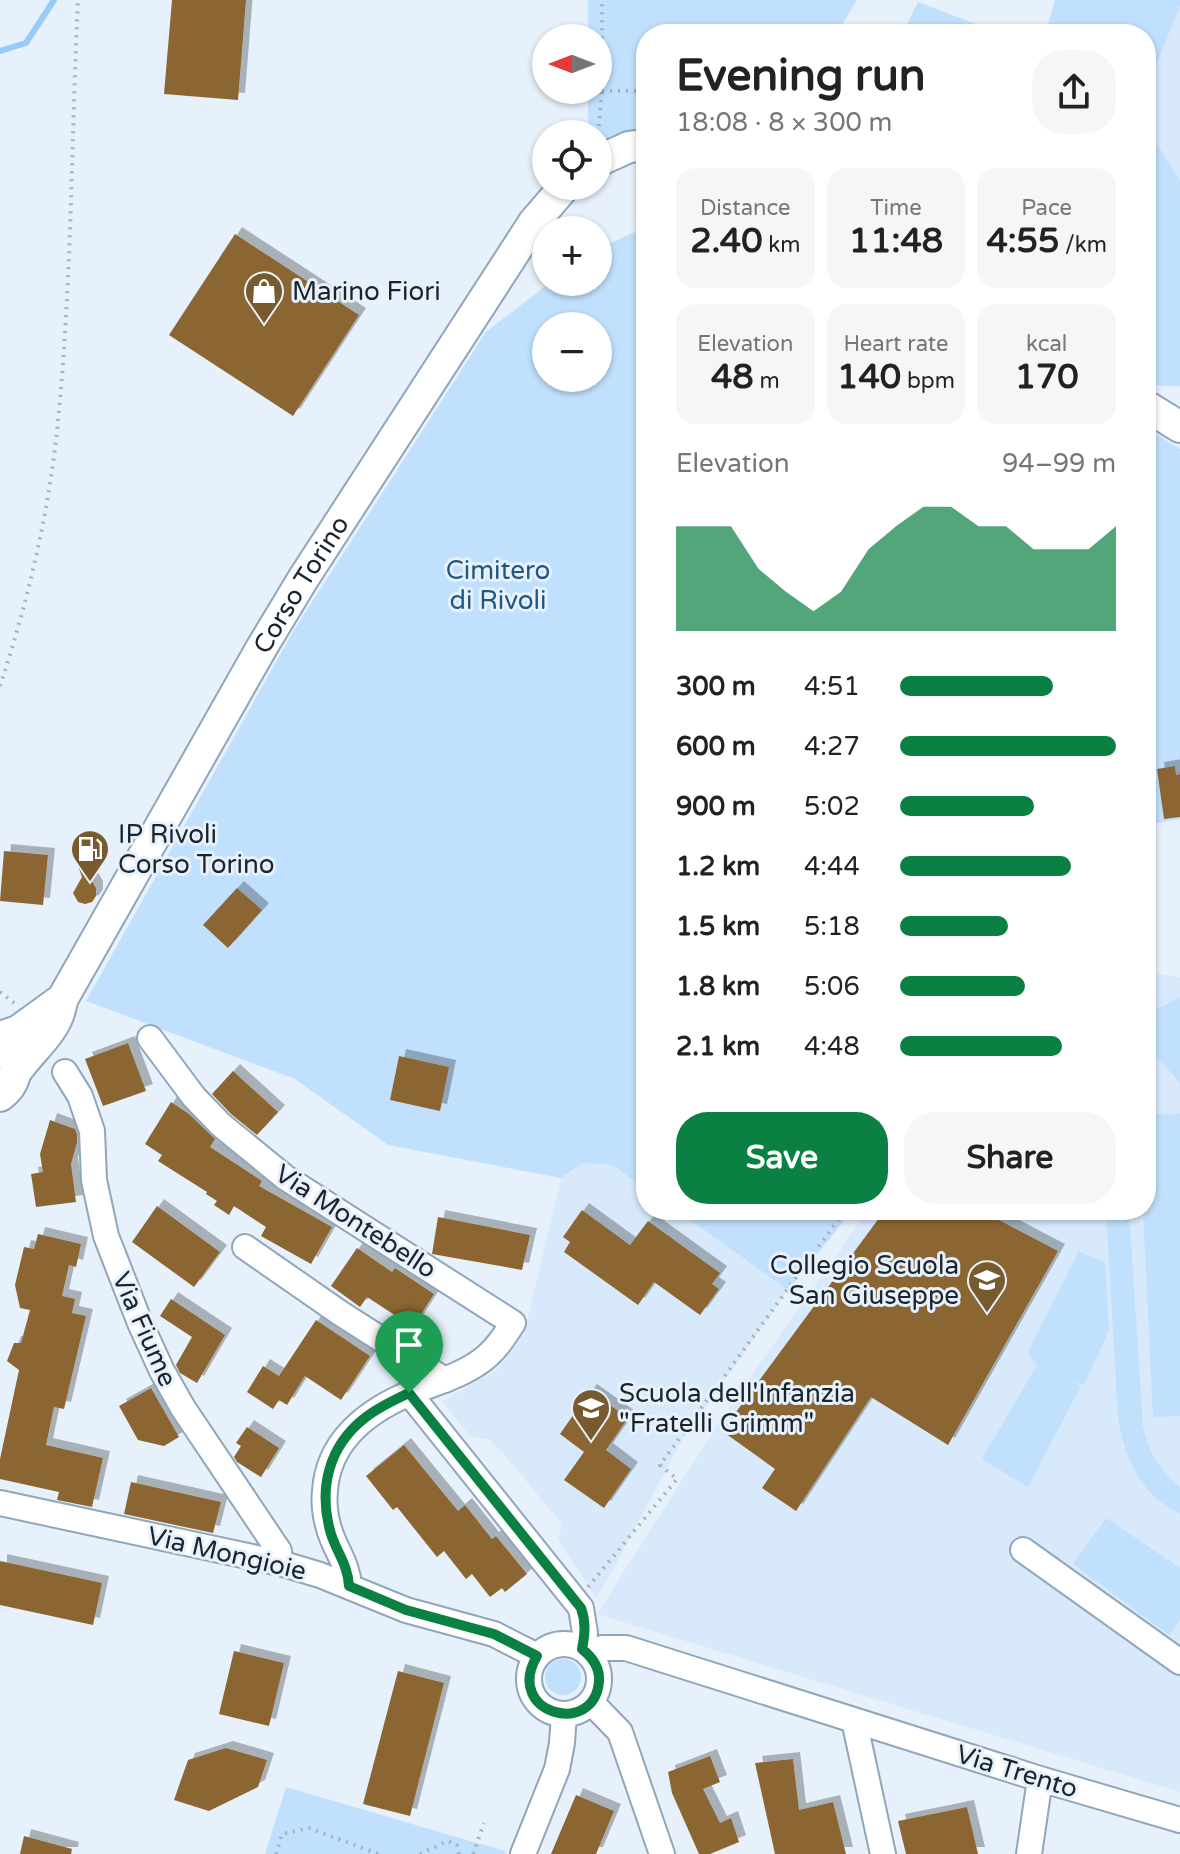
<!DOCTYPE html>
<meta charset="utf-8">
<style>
:root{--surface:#fff;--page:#f6f6f6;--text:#222;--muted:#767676;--accent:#0b8043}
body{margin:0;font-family:"Varela Round",sans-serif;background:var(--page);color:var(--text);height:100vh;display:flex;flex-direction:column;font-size:30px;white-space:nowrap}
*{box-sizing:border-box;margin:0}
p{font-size:26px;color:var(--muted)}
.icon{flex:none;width:44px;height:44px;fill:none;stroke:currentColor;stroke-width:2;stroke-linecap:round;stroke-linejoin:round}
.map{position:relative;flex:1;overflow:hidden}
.side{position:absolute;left:636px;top:24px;width:520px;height:1196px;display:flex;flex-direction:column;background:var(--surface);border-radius:32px;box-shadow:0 2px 6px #0004}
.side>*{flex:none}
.needle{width:52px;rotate:270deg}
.controls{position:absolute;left:532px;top:24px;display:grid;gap:16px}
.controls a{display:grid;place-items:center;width:80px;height:80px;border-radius:50%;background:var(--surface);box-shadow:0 2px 6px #0004;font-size:40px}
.pin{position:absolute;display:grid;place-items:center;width:68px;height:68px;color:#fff;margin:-82px -34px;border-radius:50% 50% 50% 0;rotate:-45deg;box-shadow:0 0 8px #0007}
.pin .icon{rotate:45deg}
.round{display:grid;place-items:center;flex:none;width:84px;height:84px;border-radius:32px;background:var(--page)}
.headline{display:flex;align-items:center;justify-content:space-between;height:136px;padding:0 40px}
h1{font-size:44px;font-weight:700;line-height:60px}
.figures{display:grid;grid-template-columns:repeat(3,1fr);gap:12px;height:136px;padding:8px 40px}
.figures div{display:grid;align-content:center;border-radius:20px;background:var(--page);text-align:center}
.figures b{font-size:34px;font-weight:700}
.figures small{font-size:22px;font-weight:400}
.figures p{font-size:22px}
.chart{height:224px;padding:16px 40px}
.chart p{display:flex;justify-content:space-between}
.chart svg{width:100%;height:144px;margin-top:8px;fill:var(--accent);opacity:.7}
.primary-button{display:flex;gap:16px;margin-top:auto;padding:16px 40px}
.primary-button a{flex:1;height:92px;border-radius:32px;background:var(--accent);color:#fff;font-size:32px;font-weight:700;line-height:92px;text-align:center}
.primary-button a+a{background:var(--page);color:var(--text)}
ul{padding:0 40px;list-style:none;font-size:26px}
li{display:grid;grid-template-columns:128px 96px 1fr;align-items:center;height:60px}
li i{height:20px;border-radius:10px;background:var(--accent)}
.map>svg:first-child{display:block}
</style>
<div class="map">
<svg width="1180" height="1854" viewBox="0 0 1180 1854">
<defs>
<filter id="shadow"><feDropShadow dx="7" dy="-7" stdDeviation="0" flood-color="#0004"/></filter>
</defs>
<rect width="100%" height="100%" fill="#e7f1fb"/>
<path fill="#d7e9fb" d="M1180 6V181L1146 126V91Z
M1146 973 1180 977V1792L597 1614 721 1419 868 1210H1146Z
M583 1163 612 1165 646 1189V1210H676L788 1290 679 1445 615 1566 596 1598 558 1539 562 1524 503 1453 489 1440 470 1436 442 1402 498 1369 524 1334 561 1178Z"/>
<path fill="#c0e0fd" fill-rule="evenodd" d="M588 0H857L836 34H646V132L598 149V134H588V90H598V38H588Z
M1055 0H1180V6L1146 91V34H1045Z
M918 2 1002 34H902Z
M1146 126 1180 181V386H1162L1146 383Z
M646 227V1189L612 1165 583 1163 561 1178 388 1145 295 1079 86 1001 294 630 486 332 551 282H598V249ZM546 326H598V378H546Z
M1146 428 1180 449V819L1146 825Z
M1180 997V1083L1148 1046 1146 1047V1015Z
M1180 1114V1416L1153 1417 1143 1210H1146V1115Z
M676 1210H853L788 1290Z
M1106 1210H1129L1143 1427C1148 1451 1160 1472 1180 1487V1514C1139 1492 1125 1460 1118 1416Z
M1079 1251 1105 1263 1109 1331 1084 1385 1069 1380 1081 1386 1028 1487 982 1459 1037 1365 1028 1352Z
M1106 1518 1180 1568V1620L1169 1635 1073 1564Z
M545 1677a18 18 0 1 1 36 0a18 18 0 1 1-36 0Z
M286 1787 477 1843 506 1851 505 1854H265Z"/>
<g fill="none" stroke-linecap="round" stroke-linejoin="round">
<path stroke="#97cbfa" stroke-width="6" d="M0 51 26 43 54 0"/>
</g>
<path fill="#8b6630" filter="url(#shadow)" d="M172 0H246L238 100 164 94Z
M235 234 359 315 293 416 169 335Z
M1175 766 1176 775 1180 774V817L1164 819 1157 769Z
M4 851 48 855 43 905 0 901Z
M87 852 98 855 100 863 98 870 90 878 96 888V896L92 902 85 904 78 902 73 893 82 877 78 866V859Z
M237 888 262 910 228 948 203 925Z
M128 1043 146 1091 103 1106 85 1059Z
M399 1056 449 1067 440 1111 390 1100Z
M233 1071 278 1112 257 1135 231 1114 212 1094Z
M171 1102 189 1114 215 1139 210 1147 262 1181 259 1186 332 1227 311 1264 261 1236 266 1227 234 1206 229 1215 214 1205 217 1201 206 1194 207 1192 158 1161 162 1155 145 1144Z
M50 1120 75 1129 77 1134V1143L71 1164 76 1202 36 1207 31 1174 43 1172 40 1154Z
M157 1206 220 1252 194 1287 132 1242Z
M582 1210 630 1245 648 1221 720 1273 712 1284 719 1289 700 1315 654 1282 638 1305 564 1252 570 1242 563 1237Z
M885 1210H980L1058 1251 948 1445 871 1397 796 1511 762 1488 775 1469 722 1431Z
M438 1217 530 1235 522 1270 432 1254Z
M38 1234 81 1244 76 1267 69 1265 62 1296 75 1299 72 1313 86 1316 64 1409 54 1407 46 1445 103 1458 92 1507 57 1500 59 1492 0 1479V1459L19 1370 7 1361 14 1343H21L30 1310 20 1308 15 1285 24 1247 34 1249Z
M357 1248 392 1272 395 1268 434 1294 413 1327 367 1297 360 1307 331 1286Z
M171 1299 225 1335 197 1383 180 1373 176 1365 192 1337 160 1316Z
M316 1320 370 1356 341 1400 305 1376 287 1405 279 1400 273 1409 247 1392 263 1366 279 1376Z
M151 1388 179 1437 164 1446 138 1440 119 1406Z
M590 1391 628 1418 606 1450 631 1469 604 1508 564 1480 584 1452 560 1434Z
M247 1427 279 1448 261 1477 237 1462 234 1457 241 1446 236 1443Z
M404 1445 458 1511 465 1505 492 1539 496 1536 527 1574 505 1592 502 1588 490 1597 472 1574 466 1579 444 1551 437 1557 397 1507 393 1510 366 1476Z
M131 1482 221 1502 213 1533 124 1514Z
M0 1561 102 1583 93 1625 0 1605Z
M234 1651 284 1663 269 1726 219 1714Z
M398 1671 444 1683 410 1816 363 1804Z
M226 1748 267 1760 258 1787 209 1811 174 1800 188 1760Z
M710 1756 720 1782 703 1789 720 1823 731 1818 739 1842 710 1854H699L672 1793 668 1772Z
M793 1759 799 1810 833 1802 846 1854H775L755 1763Z
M576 1795 614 1811 596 1854H551Z
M967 1807 978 1854H906L898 1821Z
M24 1836 72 1849 71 1854H20Z"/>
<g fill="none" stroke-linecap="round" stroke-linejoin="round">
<g stroke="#8fa6bc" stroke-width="28">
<path id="minor" d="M150 1038 194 1097 221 1125 286 1178 513 1323C504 1337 495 1351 481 1361 459 1377 433 1383 408 1394 366 1412 328 1442 325 1491 323 1507 327 1526 333 1540 340 1556 348 1568 349 1586
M65 1072 80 1096 92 1131 94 1180 106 1236 140 1323 162 1371 183 1408 279 1551 280 1563
M245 1247 340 1313 445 1380
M409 1393 581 1608 585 1633 582 1649
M0 1503 280 1563 320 1575 406 1610 494 1634 537 1656
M1023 1550 1180 1662
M529 1679a35 35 0 1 1 70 0a35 35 0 1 1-70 0Z
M588 1654 602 1648H626L1040 1779 1180 1820
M591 1702 620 1732 662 1854
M854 1720 883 1854
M523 1854 557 1769 562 1743 564 1714
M1029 1854 1040 1779"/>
</g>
<g stroke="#8fa6bc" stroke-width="34">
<g id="major">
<path d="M598 161 629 147 646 145"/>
<path d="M1146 406 1180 427"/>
<path d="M0 1037 18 1031 58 1002"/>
<path id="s1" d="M16 1072C28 1054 48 1038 57 1018 60 1012 61 1004 63 998L262 647 303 579 534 222 565 186"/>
<path d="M0 1096C15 1085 19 1070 12 1053"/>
</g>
</g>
<path stroke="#a7b1ba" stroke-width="4" stroke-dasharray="2 6" stroke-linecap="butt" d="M602 91H646
M598 134 602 91V0
M0 686C27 604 48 517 57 431 72 288 71 143 78 0
M0 992 14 1003
M588 1587 677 1479 660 1465 845 1210
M276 1854 282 1834 309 1828 379 1854
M420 1854 448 1841 457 1845 459 1854
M473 1854 484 1823"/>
<use href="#minor" stroke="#fff" stroke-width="24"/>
<use href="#major" stroke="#fff" stroke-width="30"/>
</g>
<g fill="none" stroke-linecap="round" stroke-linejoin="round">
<g stroke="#fff" stroke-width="16">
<path id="route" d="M409 1393 581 1608C586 1622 585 1634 582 1649 592 1657 600 1667 599 1681 595 1738 503 1714 537 1656L494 1634 406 1610 349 1586C348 1565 337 1553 331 1534 318 1489 328 1446 366 1417 379 1407 394 1400 409 1393Z"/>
</g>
<use href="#route" stroke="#0b8043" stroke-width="10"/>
</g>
<defs>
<g id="shop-pin" transform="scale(2)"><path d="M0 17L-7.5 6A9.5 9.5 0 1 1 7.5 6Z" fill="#785a2f" stroke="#e7f1fb"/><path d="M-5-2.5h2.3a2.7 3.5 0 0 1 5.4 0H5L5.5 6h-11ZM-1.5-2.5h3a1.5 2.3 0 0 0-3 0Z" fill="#fff"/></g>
<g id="fuel-pin" transform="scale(2)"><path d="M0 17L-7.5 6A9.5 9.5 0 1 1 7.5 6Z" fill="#785a2f" stroke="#e7f1fb"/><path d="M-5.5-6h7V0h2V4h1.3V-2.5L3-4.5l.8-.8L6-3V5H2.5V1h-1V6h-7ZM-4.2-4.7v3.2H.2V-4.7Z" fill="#fff"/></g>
<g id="school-pin" transform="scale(2)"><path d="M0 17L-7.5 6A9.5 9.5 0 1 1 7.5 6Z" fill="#785a2f" stroke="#e7f1fb"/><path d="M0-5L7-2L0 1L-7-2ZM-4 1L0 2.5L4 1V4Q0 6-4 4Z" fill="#fff"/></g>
</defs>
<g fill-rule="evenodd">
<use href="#shop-pin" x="264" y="291"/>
<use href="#fuel-pin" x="90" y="849"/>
<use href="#school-pin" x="987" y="1280"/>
<use href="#school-pin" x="591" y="1408"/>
</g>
<g text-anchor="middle" stroke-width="6" stroke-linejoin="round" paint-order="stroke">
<g font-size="26" fill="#1b242c" stroke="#e7f1fb" text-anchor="start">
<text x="292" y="300">Marino Fiori</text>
<text x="118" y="843">IP Rivoli<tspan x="118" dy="30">Corso Torino</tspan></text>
<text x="959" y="1274" text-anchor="end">Collegio Scuola<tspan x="959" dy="30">San Giuseppe</tspan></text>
<text x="619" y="1402">Scuola dell'Infanzia<tspan x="619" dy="30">"Fratelli Grimm"</tspan></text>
</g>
<g font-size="26" fill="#1f5682" stroke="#e7f1fb">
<text x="498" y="579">Cimitero<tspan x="498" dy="30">di Rivoli</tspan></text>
</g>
<g font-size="26" fill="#1b242c" stroke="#e7f1fb">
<text dy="9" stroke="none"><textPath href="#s1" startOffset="566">Corso Torino</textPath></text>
<text transform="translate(356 1221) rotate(33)" y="9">Via Montebello</text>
<text transform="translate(145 1329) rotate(66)" y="9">Via Fiume</text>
<text transform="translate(227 1553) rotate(13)" y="9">Via Mongioie</text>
<text transform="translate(1017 1771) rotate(17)" y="9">Via Trento</text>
</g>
</g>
</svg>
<div class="controls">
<a><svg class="needle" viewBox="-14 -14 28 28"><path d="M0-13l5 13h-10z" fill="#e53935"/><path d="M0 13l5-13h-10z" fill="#767676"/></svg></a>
<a><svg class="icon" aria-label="locate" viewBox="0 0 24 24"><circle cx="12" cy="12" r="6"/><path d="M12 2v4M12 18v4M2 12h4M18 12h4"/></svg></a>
<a>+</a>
<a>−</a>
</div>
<div class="pin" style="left:409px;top:1393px;background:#1e9e55"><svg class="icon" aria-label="arrive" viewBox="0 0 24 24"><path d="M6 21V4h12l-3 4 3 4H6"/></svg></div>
<section class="side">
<div class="headline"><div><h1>Evening run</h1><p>18:08 · 8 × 300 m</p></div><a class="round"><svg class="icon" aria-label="share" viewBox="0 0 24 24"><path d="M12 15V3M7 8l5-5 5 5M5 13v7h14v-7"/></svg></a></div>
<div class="figures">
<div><p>Distance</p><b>2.40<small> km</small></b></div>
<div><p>Time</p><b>11:48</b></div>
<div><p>Pace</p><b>4:55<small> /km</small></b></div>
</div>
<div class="figures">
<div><p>Elevation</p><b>48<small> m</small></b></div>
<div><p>Heart rate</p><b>140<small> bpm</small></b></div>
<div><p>kcal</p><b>170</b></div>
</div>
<div class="chart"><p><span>Elevation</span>94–99 m</p>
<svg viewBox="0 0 160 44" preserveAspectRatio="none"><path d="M0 44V12L10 12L20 12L30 25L40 32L50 38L60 32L70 19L80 12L90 6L100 6L110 12L120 12L130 19L140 19L150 19L160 12V44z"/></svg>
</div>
<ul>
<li><b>300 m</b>4:51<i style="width:71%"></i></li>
<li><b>600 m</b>4:27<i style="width:100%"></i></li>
<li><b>900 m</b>5:02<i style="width:62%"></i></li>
<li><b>1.2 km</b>4:44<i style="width:79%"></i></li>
<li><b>1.5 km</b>5:18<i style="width:50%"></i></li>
<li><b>1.8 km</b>5:06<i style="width:58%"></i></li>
<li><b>2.1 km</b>4:48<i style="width:75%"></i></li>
</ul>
<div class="primary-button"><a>Save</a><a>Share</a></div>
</section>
</div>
